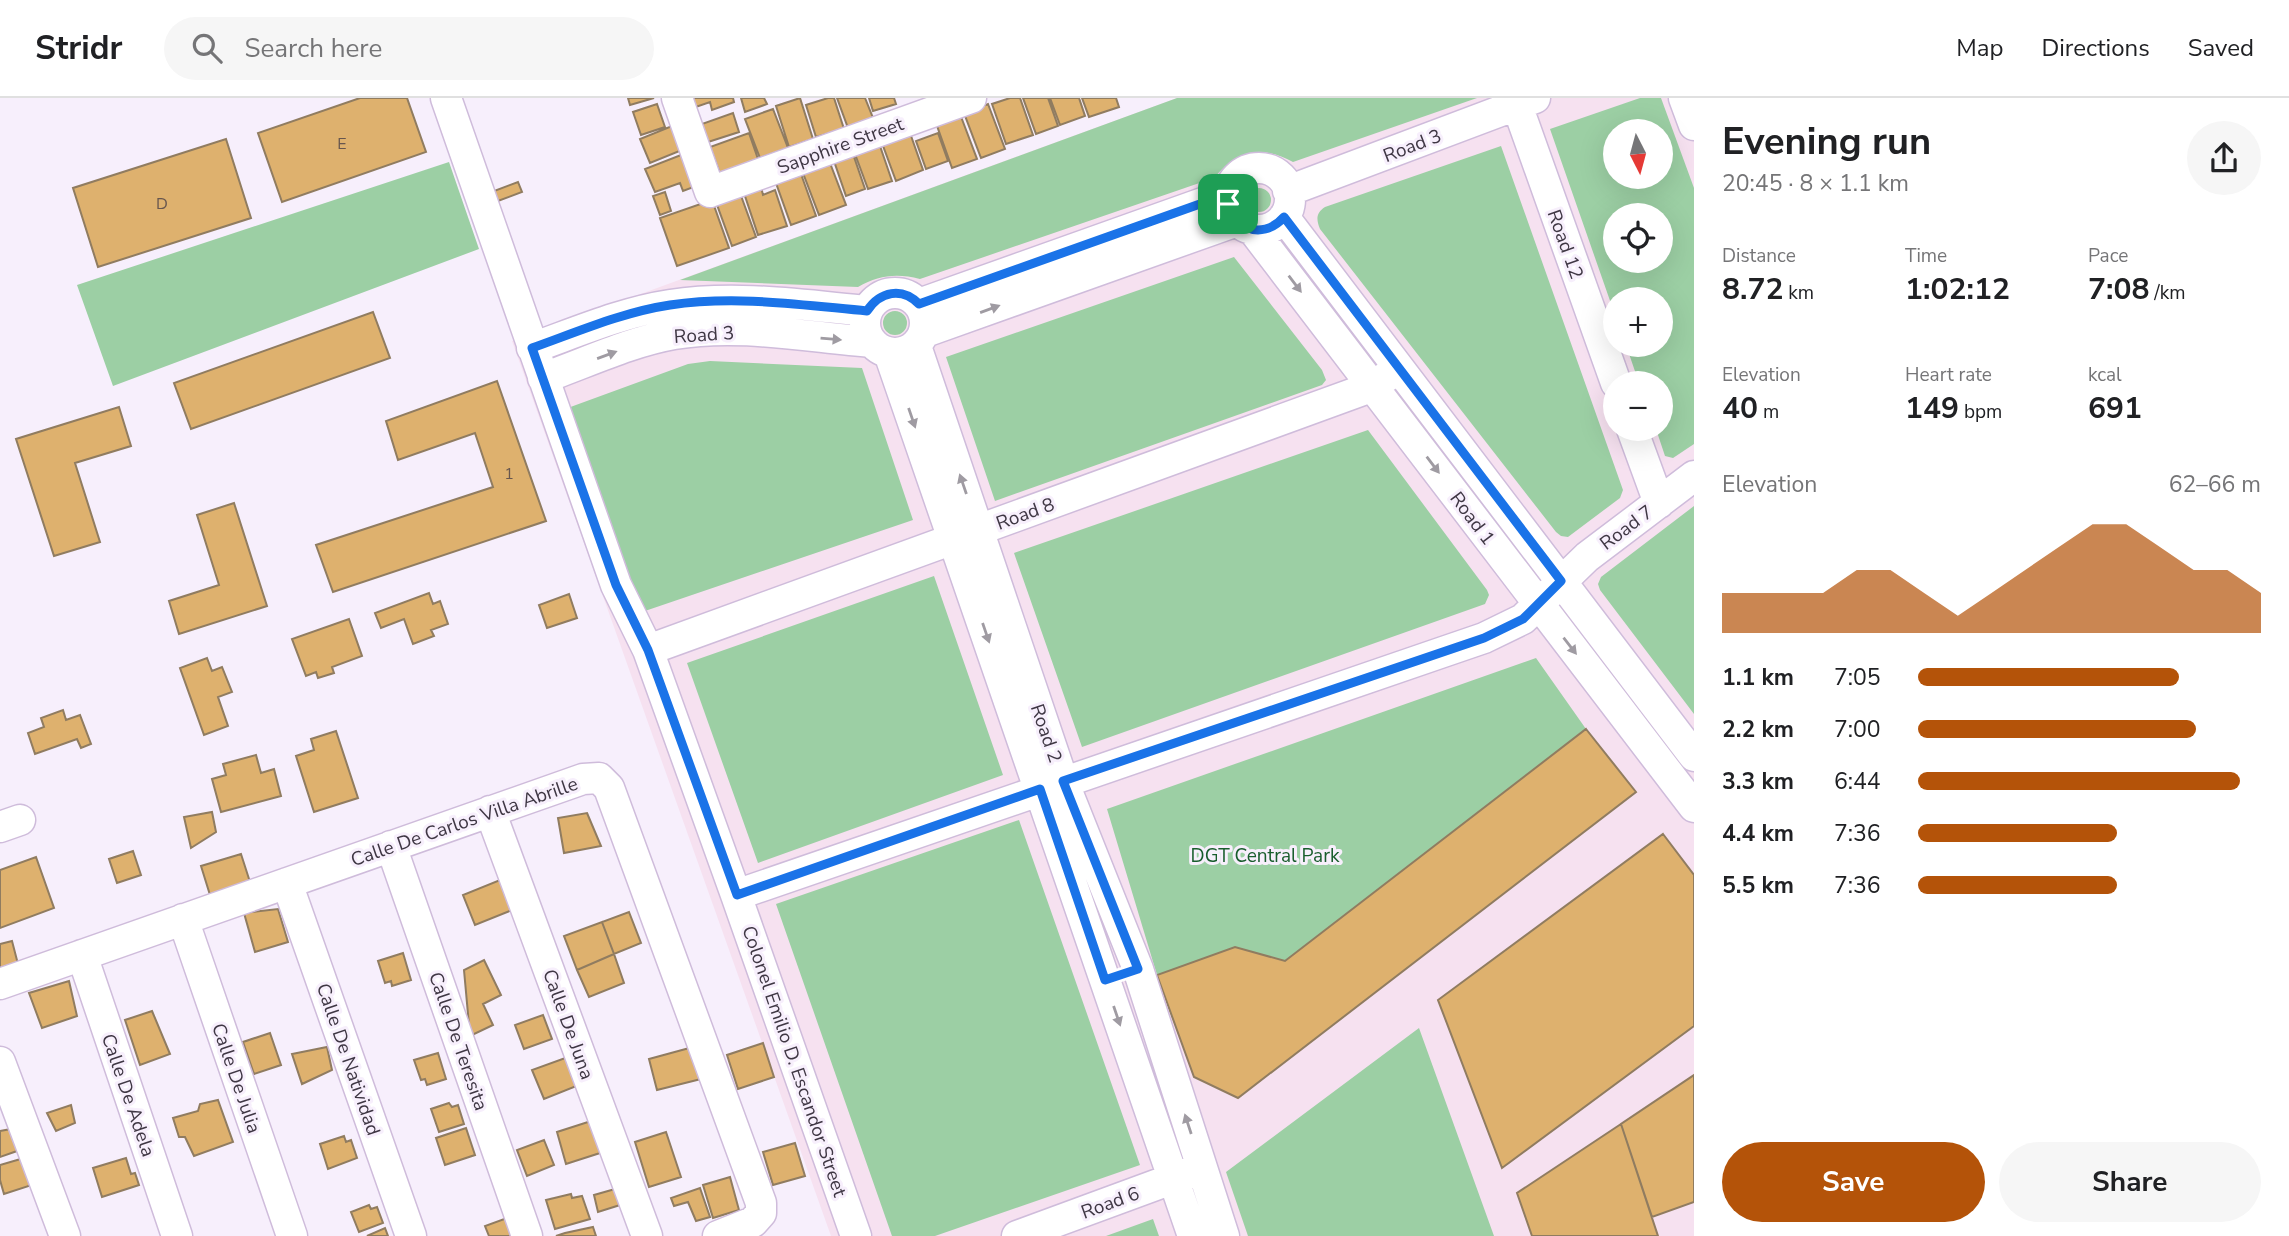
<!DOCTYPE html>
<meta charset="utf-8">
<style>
:root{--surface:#fff;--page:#f6f6f6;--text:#202124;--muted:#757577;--line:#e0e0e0;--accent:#b45309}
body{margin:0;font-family:"Nunito Sans",sans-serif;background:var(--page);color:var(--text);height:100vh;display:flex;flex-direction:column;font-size:26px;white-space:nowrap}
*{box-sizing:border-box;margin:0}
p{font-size:23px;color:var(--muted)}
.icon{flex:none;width:38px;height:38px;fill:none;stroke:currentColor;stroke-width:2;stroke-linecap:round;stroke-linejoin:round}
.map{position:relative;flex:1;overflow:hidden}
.sheet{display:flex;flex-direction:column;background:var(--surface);width:595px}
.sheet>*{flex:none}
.needle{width:46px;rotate:174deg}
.buttons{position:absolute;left:1603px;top:21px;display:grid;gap:14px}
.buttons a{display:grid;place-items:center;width:70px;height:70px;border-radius:50%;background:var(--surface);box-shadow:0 7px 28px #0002;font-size:35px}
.pin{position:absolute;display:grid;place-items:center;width:60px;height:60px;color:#fff;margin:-30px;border-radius:14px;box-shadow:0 4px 10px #0006}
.round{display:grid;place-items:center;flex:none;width:74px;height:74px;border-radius:37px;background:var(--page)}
.overview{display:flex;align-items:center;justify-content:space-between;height:119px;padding:0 28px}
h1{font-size:38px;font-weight:700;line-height:52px}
.metrics{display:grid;grid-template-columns:repeat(3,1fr);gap:10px;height:119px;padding:7px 28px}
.metrics div{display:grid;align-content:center}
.metrics b{font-size:30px;font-weight:700}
.metrics small{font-size:19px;font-weight:400}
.metrics p{font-size:19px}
.chart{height:196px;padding:14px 28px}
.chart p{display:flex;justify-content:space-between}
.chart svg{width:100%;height:126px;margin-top:7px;fill:var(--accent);opacity:.7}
.action{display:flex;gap:14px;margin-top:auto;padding:14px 28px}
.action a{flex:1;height:80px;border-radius:42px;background:var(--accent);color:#fff;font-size:28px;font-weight:700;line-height:80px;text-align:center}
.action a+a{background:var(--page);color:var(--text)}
ul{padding:0 28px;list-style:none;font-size:23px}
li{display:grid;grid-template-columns:112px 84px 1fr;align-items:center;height:52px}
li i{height:18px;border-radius:9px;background:var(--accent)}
header{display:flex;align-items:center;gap:42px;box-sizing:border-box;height:98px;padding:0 35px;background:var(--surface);border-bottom:2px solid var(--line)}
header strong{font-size:33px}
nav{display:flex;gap:38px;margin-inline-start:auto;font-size:24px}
.search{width:490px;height:63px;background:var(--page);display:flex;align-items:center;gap:18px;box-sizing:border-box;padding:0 24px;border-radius:38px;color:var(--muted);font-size:26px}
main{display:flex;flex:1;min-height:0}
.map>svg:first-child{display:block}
</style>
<header>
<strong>Stridr</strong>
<div class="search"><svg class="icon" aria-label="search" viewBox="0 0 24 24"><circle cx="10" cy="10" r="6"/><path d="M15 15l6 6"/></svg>Search here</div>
<nav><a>Map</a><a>Directions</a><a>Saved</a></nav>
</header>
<main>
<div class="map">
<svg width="1694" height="1138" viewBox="0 0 1694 1138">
<rect width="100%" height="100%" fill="#f7effc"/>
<path fill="#f6e1f0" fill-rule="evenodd" d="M1177 0H1694V1138H831L512 243ZM1615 33H1661V79H1615ZM1615 117H1661V163H1615ZM1615 201H1661V247H1615ZM1615 285H1661V331H1615Z"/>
<path fill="#9ccfa4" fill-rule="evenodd" d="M1177 0H1477L1293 64C1262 47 1237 52 1214 80L920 181C897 175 879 177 858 189L680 182Z
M1640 0H1661L1694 90V346L1673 360 1665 358 1656 331H1661V285H1639L1626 247H1661V201H1615V217L1550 31ZM1615 33H1661V79H1615ZM1615 117H1661V163H1615Z
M1501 48 1623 392 1620 400 1568 439 1561 438 1556 434 1320 131C1316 121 1316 115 1325 109Z
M449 64 479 151 113 288 77 187Z
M1247 102a12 12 0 1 1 24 0a12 12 0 1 1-24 0Z
M1234 159 1322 272 1326 282 1322 287 995 403 946 259Z
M883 225a12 12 0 1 1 24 0a12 12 0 1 1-24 0Z
M710 263 862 270 913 422 642 514 565 311 688 266Z
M1368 332 1487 492 1489 497 1485 506 1082 649 1014 455Z
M1694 408V616L1600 492 1598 486 1601 479Z
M934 478 1003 677 758 765 687 565Z
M1536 560 1586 631 1285 863 1235 849 1157 877 1107 711Z
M1019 722 1140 1067 935 1138H892L776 806Z
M1419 930 1494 1138H1248L1226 1074Z
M1153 1121 1159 1138H1106Z"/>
<path fill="#deb16e" stroke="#907c60" stroke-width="2" d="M360 0H407L426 54 282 104 258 35Z
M628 0H654L630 7Z
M686 0H733L734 4 712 12 710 4 690 11Z
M741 0H764L767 6 745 14Z
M800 0 813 41 789 49 776 8Z
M828 0H834L844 31 816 39 806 7Z
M837 0H865L873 20 848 30Z
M869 0H894L896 6 873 13Z
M1010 0H1020L1033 37 1006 46 992 6Z
M1023 0H1048L1058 28 1036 36Z
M1050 0H1079L1085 18 1060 27Z
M1082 0H1116L1119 9 1089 19Z
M657 6 665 29 641 37 633 14Z
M988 6 1005 51 981 60 964 15Z
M773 11 788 50 760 60 745 21Z
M733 15 739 34 705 45 699 27Z
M960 16 977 61 952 70 936 25Z
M672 28 682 52 650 65 640 41Z
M749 35 759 64 721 78 710 49Z
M910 35 923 72 896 83 882 45Z
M938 35 948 63 926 71 916 43Z
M226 41 251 120 98 169 73 90Z
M880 48 892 83 868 91 855 56Z
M686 55 699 87 683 93 680 85 655 94 645 71Z
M853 56 865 91 846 98 834 63Z
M830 65 846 107 819 117 803 75Z
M801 76 816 118 791 127 776 85Z
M518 84 522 94 498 103 494 93Z
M761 89 763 97 775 92 787 128 758 137 744 95Z
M665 94 671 113 660 117 653 98Z
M740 95 756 139 732 148 716 104Z
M712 102 729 150 677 168 660 120Z
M373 214 390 260 191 331 174 285Z
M497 283 546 423 333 494 316 447 493 389 475 335 398 362 386 323Z
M119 309 131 348 75 365 100 444 54 458 16 341Z
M234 405 267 508 179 536 169 503 219 487 197 417Z
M429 495 433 506 440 503 448 526 431 532 434 538 413 546 404 521 381 530 375 515Z
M569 496 577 520 547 530 539 507Z
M349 521 362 558 332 569 334 575 318 580 316 574 306 578 292 541Z
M207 560 212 573 222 569 232 594 218 599 228 628 204 637 180 570Z
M63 612 66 622 80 617 91 646 81 650 77 641 35 656 28 635 44 629 41 620Z
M1586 631 1636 694 1238 1000 1194 979 1157 877 1235 849 1285 863Z
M336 633 358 700 314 714 296 658 314 652 311 641Z
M256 657 261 675 274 671 281 698 221 714 212 681 226 677 223 666Z
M212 714 216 734 191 750 184 719Z
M587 715 601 748 564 755 558 720Z
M1663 736 1694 777V928L1502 1070 1438 902Z
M133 753 141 777 117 785 109 761Z
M241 756 250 784 210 797 201 768Z
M36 759 54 810 0 830V772Z
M505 780 517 810 475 827 463 797Z
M278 811 288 844 255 854 244 815Z
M629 814 641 845 614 856 602 824Z
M602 824 614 856 577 872 564 838Z
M12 843 19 870 7 868 0 870V846Z
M403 855 411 882 392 888 391 883 385 885 378 863Z
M614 856 624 885 589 899 577 872Z
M484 862 501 897 483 906 493 927 470 938 464 872Z
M69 883 77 918 42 930 29 895Z
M152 913 170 956 140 967 125 922Z
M543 917 552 941 524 951 515 927Z
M270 935 281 967 254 976 243 944Z
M763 945 774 979 738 991 727 957Z
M327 949 332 972 302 986 292 956Z
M693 949 701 981 657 992 649 961Z
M438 955 446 981 427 987 425 981 421 982 414 962Z
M568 959 579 987 544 1001 532 972Z
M1694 977V1104L1652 1119 1621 1026Z
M218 1002 233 1044 194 1058 185 1039H179L173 1020 198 1013 200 1006Z
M449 1005 452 1009 458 1007 464 1026 439 1034 431 1011Z
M71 1007 75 1025 56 1033 47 1015Z
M591 1023 600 1055 566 1066 557 1034Z
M1621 1026 1658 1138H1532L1517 1095Z
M466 1030 475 1057 445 1067 436 1040Z
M11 1031 17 1053 0 1059V1033Z
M666 1034 681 1079 649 1089 635 1044Z
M344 1038 346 1044 351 1042 357 1060 328 1071 320 1046Z
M544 1042 554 1067 527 1078 517 1052Z
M795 1045 805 1078 773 1087 763 1054Z
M24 1060 35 1086 4 1096 0 1082V1067Z
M126 1060 131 1076 135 1075 139 1087 102 1099 93 1070Z
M730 1079 739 1112 713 1120 703 1087Z
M700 1090 710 1119 696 1123 688 1104 674 1108 671 1100Z
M615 1091 620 1107 598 1114 594 1097Z
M571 1096 572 1100 582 1098 590 1121 555 1131 546 1102Z
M369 1107 371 1111 377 1109 383 1125 359 1134 351 1114Z
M507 1120 514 1138H489L485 1128Z
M593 1129 596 1138H556L565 1135Z
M385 1130 388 1138H367Z"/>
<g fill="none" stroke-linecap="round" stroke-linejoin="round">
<g stroke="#cfbcdb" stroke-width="33">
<path id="minor" d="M446 0 616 487 648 552 736 797 856 1138
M677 0 710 94 971 0
M1684 0 1694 27
M1517 7 1616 285
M1228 101a31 31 0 1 1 62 0a31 31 0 1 1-62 0Z
M1288 93 1535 0
M1284 119 1694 658
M1253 132 1694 709
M865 225a30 30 0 1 1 60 0a30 30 0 1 1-60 0Z
M919 206 1228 96
M925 234 1237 123
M916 248 1063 683 1138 871 1224 1138
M532 250C577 234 623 214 670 207 736 197 802 207 867 213
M889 255 1193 1138
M543 280C586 265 629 244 674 236 739 225 807 239 871 244
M1632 331 1659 405
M648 552 1374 288 1398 270
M490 713 647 1138
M0 729 20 722
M391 748 527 1138
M287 785 411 1138
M736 797 1446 553 1484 540 1523 521 1587 459 1694 378
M183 821 292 1138
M82 857 177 1138
M0 886 583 681 599 680 609 690 761 1105V1115L753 1124 718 1138
M0 964 65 1138
M1017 1138 1191 1074"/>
</g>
<use href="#minor" stroke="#fff" stroke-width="30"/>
</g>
<defs><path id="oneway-solid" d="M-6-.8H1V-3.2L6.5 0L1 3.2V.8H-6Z" transform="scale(1.75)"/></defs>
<g fill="#9f9ba2">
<use href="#oneway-solid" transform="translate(1295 186) rotate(53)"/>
<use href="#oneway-solid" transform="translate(990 211) rotate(-20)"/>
<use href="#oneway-solid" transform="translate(831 241) rotate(5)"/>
<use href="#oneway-solid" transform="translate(607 257) rotate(-20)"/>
<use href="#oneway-solid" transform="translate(912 320) rotate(71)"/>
<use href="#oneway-solid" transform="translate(1433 367) rotate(53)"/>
<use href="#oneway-solid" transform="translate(963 386) rotate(-109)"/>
<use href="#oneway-solid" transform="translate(986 535) rotate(71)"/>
<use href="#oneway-solid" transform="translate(1570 548) rotate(52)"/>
<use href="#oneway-solid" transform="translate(1117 918) rotate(71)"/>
<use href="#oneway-solid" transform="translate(1188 1026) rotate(-108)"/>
</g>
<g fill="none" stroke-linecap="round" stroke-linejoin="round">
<g stroke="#fff" stroke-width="14">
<path id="route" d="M1228 96C1227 129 1261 145 1284 119L1561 483 1523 521 1484 540 1063 683 1138 871 1105 882 1040 691 737 797 648 552 616 487 532 250C577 234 623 214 670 207 736 197 802 207 867 213 880 193 902 189 919 206Z"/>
</g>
<use href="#route" stroke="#1a73e8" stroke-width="9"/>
</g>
<g text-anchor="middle" stroke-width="6" stroke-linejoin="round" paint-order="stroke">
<g font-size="16" fill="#67564e">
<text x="342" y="51">E</text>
<text x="162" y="111">D</text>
<text x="509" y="381">1</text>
</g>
<g font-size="19" fill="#3f3744" stroke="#f7effc">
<text transform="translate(840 47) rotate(-20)" y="7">Sapphire Street</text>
<text transform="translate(1412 47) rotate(-21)" y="7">Road 3</text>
<text transform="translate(1566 146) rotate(70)" y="7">Road 12</text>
<text transform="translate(704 236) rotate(-4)" y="7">Road 3</text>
<text transform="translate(1025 415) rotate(-20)" y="7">Road 8</text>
<text transform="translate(1473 420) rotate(53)" y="7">Road 1</text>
<text transform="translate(1626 429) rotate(-37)" y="7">Road 7</text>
<text transform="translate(1047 635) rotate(71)" y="7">Road 2</text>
<text transform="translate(464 723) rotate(-19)" y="7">Calle De Carlos Villa Abrille</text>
<text transform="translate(569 926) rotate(70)" y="7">Calle De Juna</text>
<text transform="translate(459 943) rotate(71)" y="7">Calle De Teresita</text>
<text transform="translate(349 961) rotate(71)" y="7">Calle De Natividad</text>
<text transform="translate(795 963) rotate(71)" y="7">Colonel Emilio D. Escandor Street</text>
<text transform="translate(237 980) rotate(71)" y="7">Calle De Julia</text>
<text transform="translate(129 997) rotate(71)" y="7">Calle De Adela</text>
<text transform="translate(1110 1104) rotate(-20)" y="7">Road 6</text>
</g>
<g font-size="19" fill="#185d2c" stroke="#f7effc">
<text x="1265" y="764">DGT Central Park</text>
</g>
</g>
</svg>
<div class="buttons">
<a><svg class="needle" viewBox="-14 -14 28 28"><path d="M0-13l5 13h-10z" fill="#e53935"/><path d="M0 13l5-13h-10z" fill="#757577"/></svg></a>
<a><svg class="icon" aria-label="locate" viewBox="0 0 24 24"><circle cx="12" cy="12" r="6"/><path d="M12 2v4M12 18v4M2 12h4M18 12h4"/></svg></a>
<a>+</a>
<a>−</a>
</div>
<div class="pin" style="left:1228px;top:106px;background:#1e9e55"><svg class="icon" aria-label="arrive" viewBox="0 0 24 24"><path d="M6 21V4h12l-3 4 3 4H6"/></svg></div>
</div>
<section class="sheet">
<div class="overview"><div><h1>Evening run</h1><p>20:45 · 8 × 1.1 km</p></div><a class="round"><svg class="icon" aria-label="share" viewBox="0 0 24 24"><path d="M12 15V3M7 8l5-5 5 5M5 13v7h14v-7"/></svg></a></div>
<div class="metrics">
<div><p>Distance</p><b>8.72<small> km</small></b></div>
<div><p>Time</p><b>1:02:12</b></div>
<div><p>Pace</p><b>7:08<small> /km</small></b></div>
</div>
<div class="metrics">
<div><p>Elevation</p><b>40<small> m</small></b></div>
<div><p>Heart rate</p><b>149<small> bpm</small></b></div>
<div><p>kcal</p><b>691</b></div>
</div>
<div class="chart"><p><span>Elevation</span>62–66 m</p>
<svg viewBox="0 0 160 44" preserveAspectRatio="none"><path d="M0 44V30L10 30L20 30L30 30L40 22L50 22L60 30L70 38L80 30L90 22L100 14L110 6L120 6L130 14L140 22L150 22L160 30V44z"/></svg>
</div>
<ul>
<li><b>1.1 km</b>7:05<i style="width:76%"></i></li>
<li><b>2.2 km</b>7:00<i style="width:81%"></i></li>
<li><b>3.3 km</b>6:44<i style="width:94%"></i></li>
<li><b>4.4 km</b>7:36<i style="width:58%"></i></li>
<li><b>5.5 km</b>7:36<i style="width:58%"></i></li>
</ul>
<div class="action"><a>Save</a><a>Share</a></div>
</section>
</main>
